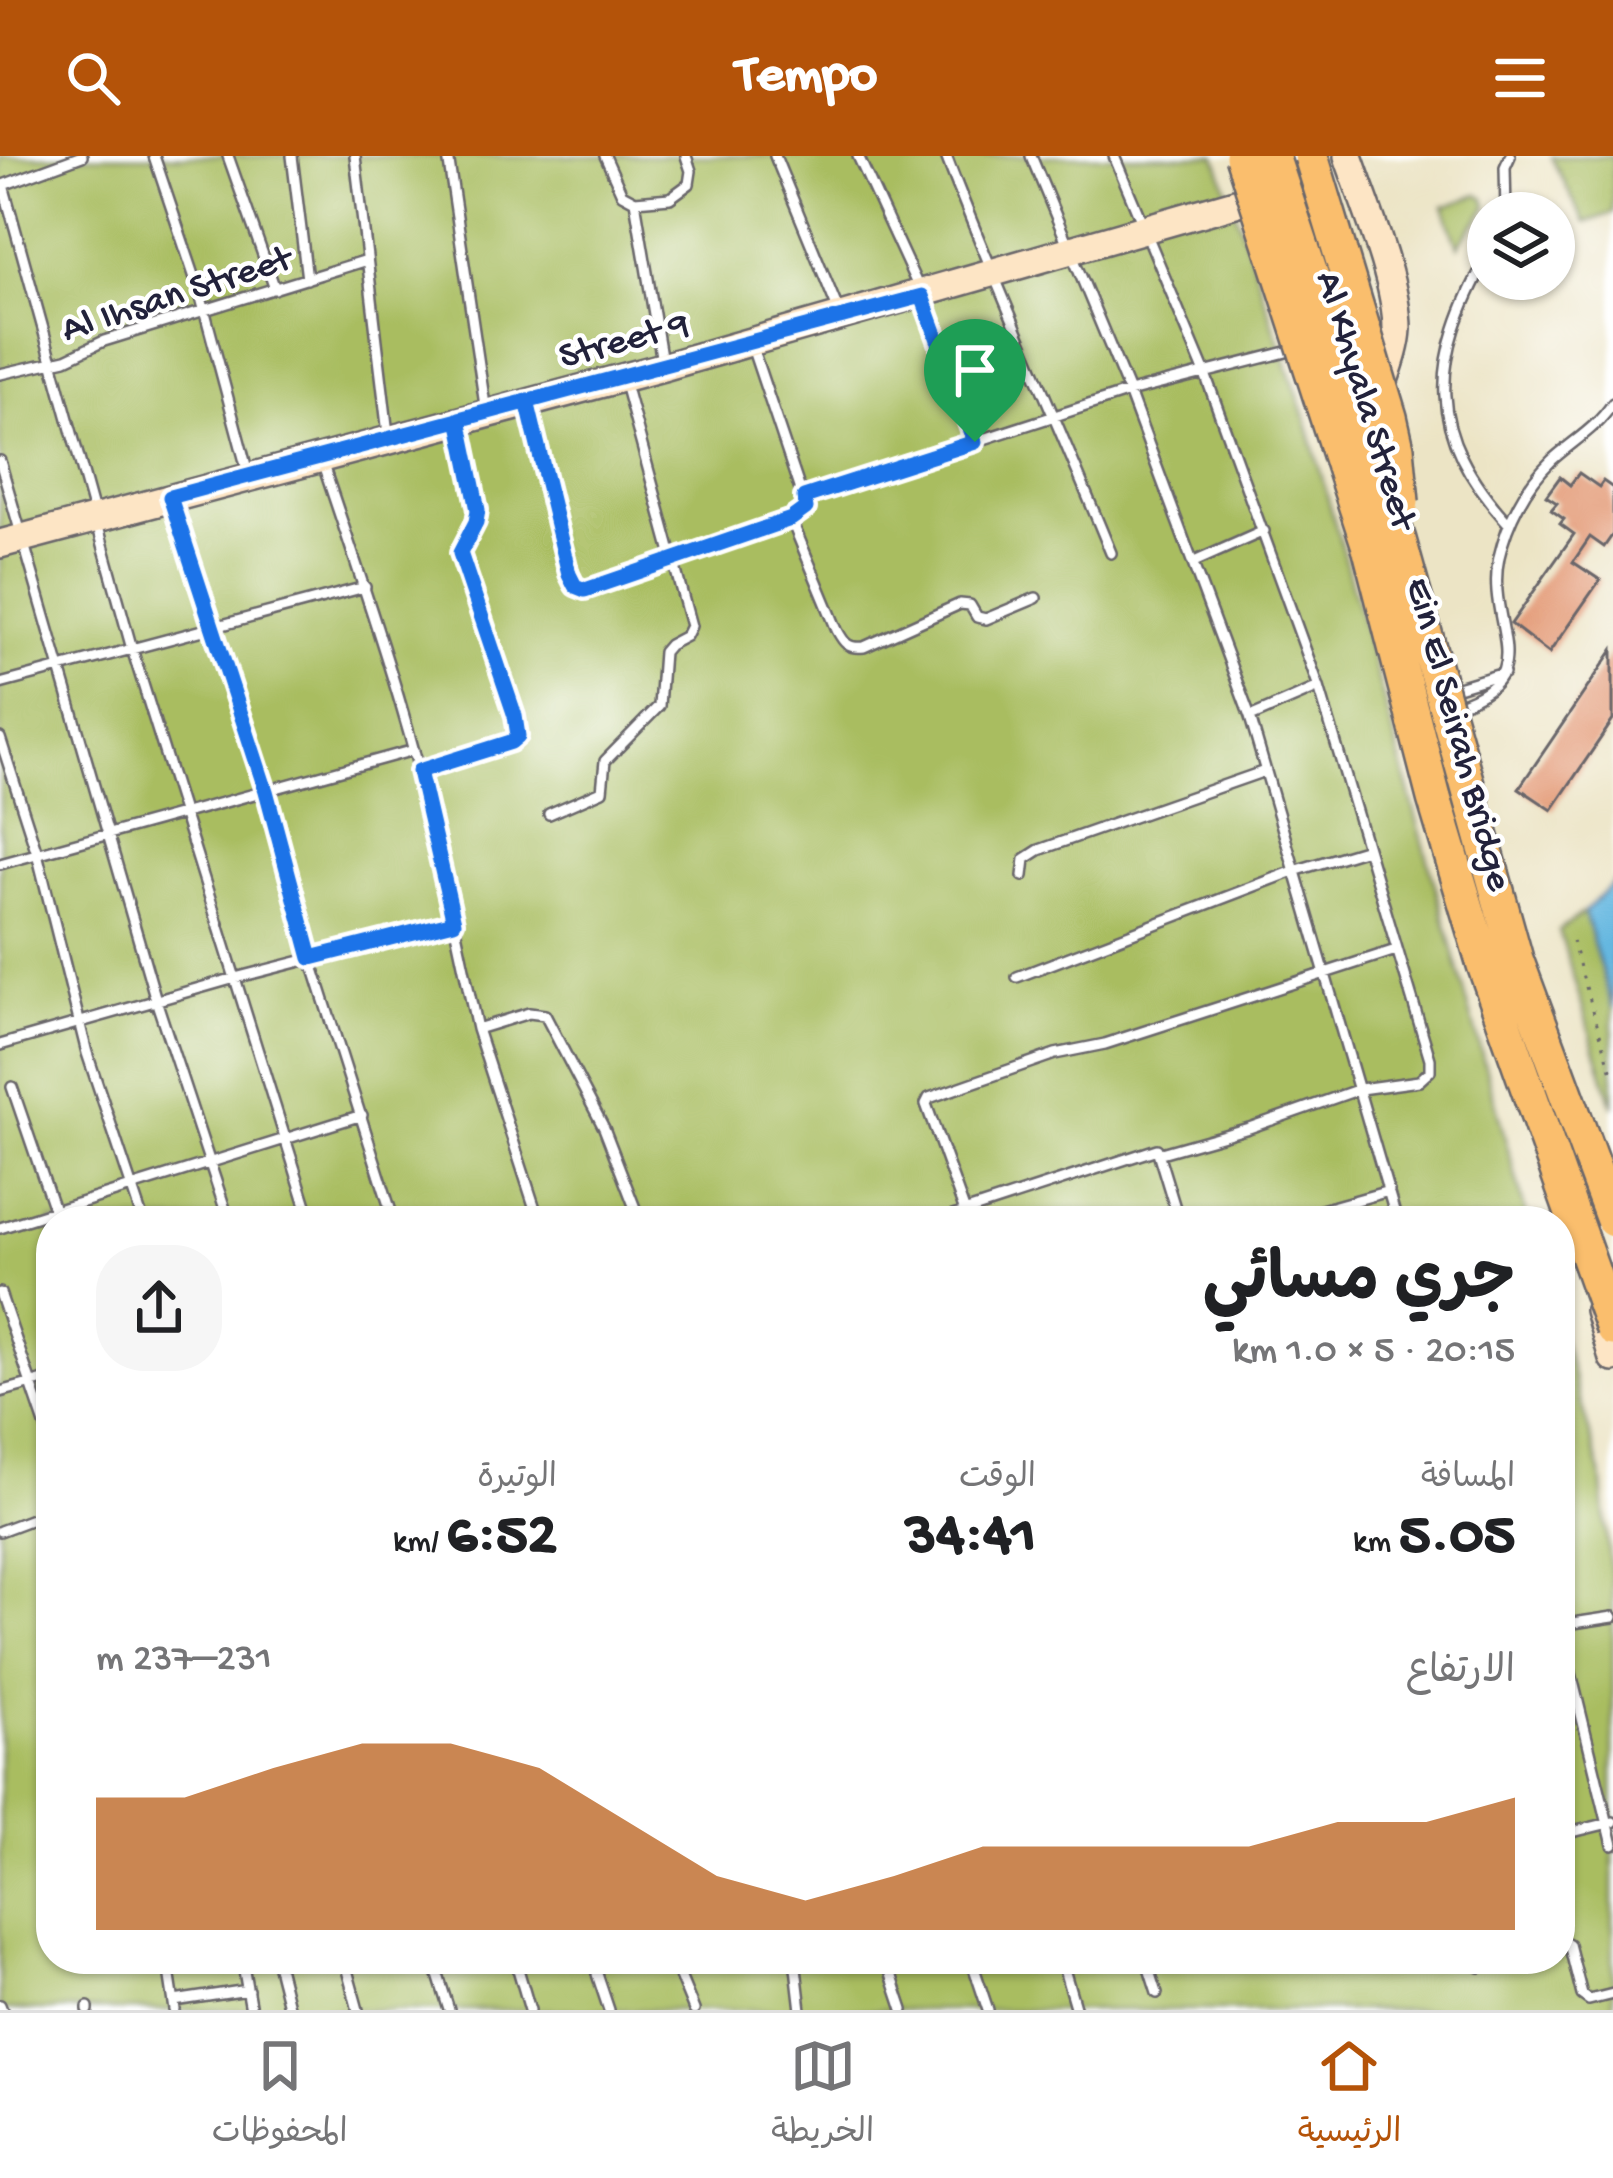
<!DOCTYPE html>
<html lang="ar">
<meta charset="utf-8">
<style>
:root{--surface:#fff;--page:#f6f6f6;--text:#202124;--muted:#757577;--line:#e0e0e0;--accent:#b45309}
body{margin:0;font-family:"Gochi Hand","Playpen Sans Arabic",sans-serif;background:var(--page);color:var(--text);direction:rtl;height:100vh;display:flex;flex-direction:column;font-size:45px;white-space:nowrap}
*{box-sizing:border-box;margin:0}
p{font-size:39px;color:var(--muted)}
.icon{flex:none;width:66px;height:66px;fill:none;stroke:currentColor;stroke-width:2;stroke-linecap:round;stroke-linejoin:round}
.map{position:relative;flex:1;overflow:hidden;direction:ltr}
.side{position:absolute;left:36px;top:1050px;width:1539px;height:768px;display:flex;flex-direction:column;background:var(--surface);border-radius:48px;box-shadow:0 3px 9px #0004;direction:rtl}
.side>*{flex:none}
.tools{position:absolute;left:1467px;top:36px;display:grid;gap:24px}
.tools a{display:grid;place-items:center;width:108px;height:108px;border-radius:50%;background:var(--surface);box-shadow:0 3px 9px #0004;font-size:60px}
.pin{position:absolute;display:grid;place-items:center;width:102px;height:102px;color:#fff;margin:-123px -51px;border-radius:50% 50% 50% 0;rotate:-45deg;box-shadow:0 0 12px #0007}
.pin .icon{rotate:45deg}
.round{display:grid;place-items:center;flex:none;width:126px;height:126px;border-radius:48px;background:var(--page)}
.overview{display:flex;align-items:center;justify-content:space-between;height:204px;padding:0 60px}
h1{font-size:66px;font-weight:700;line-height:90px}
.metrics{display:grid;grid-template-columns:repeat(3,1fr);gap:18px;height:204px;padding:12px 60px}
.metrics div{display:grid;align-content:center}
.metrics b{font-size:60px;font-weight:700}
.metrics small{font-size:33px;font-weight:400}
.metrics p{font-size:33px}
.chart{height:336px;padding:24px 60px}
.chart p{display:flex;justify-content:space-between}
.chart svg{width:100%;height:216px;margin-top:12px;fill:var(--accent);opacity:.7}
header{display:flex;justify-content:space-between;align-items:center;height:156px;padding:0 60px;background:var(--accent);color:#fff;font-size:54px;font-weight:700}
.menu{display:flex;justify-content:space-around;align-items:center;height:168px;border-top:3px solid var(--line);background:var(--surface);font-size:33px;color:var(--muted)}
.menu a{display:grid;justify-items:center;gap:6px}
.menu .selected{color:var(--accent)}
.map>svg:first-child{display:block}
</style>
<header><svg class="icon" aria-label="menu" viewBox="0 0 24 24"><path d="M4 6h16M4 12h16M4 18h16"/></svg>Tempo<svg class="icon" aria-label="search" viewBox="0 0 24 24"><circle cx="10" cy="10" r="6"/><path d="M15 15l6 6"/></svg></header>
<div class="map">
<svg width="1613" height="1854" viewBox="0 0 1613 1854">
<rect width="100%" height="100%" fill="#fff"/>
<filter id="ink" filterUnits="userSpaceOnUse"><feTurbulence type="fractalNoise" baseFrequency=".00833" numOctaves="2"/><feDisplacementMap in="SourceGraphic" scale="24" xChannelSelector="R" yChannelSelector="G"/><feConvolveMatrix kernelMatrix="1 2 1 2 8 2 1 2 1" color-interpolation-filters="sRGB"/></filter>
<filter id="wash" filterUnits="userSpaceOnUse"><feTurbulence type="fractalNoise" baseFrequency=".004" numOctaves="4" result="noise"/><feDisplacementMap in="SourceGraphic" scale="48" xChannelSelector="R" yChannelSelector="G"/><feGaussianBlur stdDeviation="2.7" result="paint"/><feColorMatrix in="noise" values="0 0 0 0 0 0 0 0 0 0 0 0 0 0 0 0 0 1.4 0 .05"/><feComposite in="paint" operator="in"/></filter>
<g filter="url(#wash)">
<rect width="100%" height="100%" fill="#ece4c5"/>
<path fill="#a9bd61" stroke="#66704e" stroke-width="3" d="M0 0H1216L1307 267 1528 1065H51V1803H1560V1175L1601 1317 1613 1446V1854H0Z
M1613 0V57L1585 67 1551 1Z
M1478 39 1485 43 1487 51 1458 90 1444 51Z
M1584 756 1613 852V951L1559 774Z"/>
<path fill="#65b7e0" stroke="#446c8e" stroke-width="3" d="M1613 727V852L1584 756Z"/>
<g id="blocks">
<path fill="#e2956f" d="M1579 317 1599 331 1603 325 1613 332V378L1604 391 1590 381 1573 406 1600 424 1549 497 1511 468 1574 378 1560 368 1564 363 1551 354 1557 347 1546 340 1560 321 1570 329Z
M1613 494V564L1552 654 1519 632Z"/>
</g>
</g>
<g filter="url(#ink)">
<use href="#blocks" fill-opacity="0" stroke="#69666b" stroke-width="3"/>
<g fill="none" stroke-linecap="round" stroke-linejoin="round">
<g stroke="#69666b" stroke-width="14">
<path id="lane" d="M154 0 199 134 248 317
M228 0 275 133
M292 0 307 123
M355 0 388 278
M448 0 486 256
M605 0 622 38 635 45
M775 0 839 156
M858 0 922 139 975 286
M946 0C997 134 1057 264 1111 397
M1031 0 1129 236 1250 561 1397 1065
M1114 0 1204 215 1319 531 1430 903V915L1419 925 1360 933 1249 972 1161 997
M3 29 132 493 311 1065
M3 29 82 0
M1506 57 1505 11 1510 0
M1488 100C1430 204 1424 276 1509 368
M662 206 635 45 670 42 689 28 691 15 686 0
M0 218 66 203 104 185 367 104
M529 252 571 425 580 433 595 431 791 363 806 352 752 191
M0 305 156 844 229 1065
M804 341 1129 236 1298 193
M172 346 266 635 308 794 394 1065
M791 363 837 474C844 487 848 493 864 491L960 448 970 449 977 461 986 463 1036 442
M1194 406 1264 375
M0 528 365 431
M1451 533 1504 517
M1456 549C1546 520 1484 469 1499 401 1507 366 1525 330 1552 304 1574 284 1596 273 1613 247
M1250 561 1319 531
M0 582 37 697 87 897 143 1065
M419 615 511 586 519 574 460 397 476 366 478 354 460 270
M549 658 602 635 605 605 659 550 663 496 669 489 686 480 691 470 624 224
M0 708 414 594
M1023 720 1025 703 1039 694 1265 615
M454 766 477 873 539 1065
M1017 821 1294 715 1367 693
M477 873 529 857 545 859 604 972 640 1065
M0 889 235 822 454 766C425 609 373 457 322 306
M12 931 58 1065
M938 1065 965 1056 926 948 929 942 1055 898 1105 888 1396 794
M966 1065 965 1056 970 1054 1157 993 1179 1065
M1282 1065 1389 1035
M0 1072 362 959
M0 1137 51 1286
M0 1236 51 1222
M0 1375 51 1356
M1560 1469 1613 1461
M1560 1472 1613 1689
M1560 1679 1613 1666
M1560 1783 1569 1788 1582 1839 1589 1844 1613 1838
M276 1803 289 1854
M344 1803 358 1854
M433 1803 449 1854
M515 1803 530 1854
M592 1803 609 1854
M673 1803 694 1854
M795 1803 801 1854
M886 1803 903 1854
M971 1803 988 1854
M1061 1803 1076 1854
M1146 1803 1157 1837
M243 1809 251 1854
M1064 1811 1092 1803
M1480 1811 1502 1803
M170 1821 175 1854
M174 1845 248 1834
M0 1849 2 1854
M88 1851V1854"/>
</g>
<g stroke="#69666b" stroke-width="32">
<path id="secondary" d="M1348 0C1364 47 1397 124 1397 173 1396 194 1386 217 1380 237
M0 388 663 211 1263 39
M1599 1154 1613 1202"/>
</g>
<path stroke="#69666b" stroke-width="3" stroke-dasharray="3 9" stroke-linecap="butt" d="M1572 785 1613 920"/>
<use href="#lane" stroke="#fff" stroke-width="9"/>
<use href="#secondary" stroke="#fde5c5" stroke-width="27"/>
<g stroke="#69666b" stroke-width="38" stroke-linecap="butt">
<path id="highway-bridge" d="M1242 0 1370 394 1434 642 1484 809 1613 1173
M1272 0 1399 384 1516 803 1613 1064
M1311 0 1390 261 1397 292 1402 346"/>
</g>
<use href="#highway-bridge" stroke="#fabe6d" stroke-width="33"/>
</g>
</g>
<g fill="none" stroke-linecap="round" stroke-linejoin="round" filter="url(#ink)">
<g stroke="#fff" stroke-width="24">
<path id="route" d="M975 286 922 140C671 205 421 276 170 341L266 635 311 802 454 766 419 615 511 586 518 580 515 560 460 397 476 366 478 354 459 263 527 245 569 418 575 430 585 434 791 363 806 352 804 341 975 286"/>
</g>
<use href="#route" stroke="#1a73e8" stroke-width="15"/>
</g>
<g text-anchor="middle" stroke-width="9" stroke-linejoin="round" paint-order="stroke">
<g font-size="39" fill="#22223b" stroke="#fff">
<text transform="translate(175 134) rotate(-18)" y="14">Al Ihsan Street</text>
<text transform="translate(623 180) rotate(-15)" y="14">Street 9</text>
<text transform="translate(1370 243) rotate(73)" y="14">Al Khyala Street</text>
<text transform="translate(1463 577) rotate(75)" y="14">Ein El Seirah Bridge</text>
</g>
</g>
</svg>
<div class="tools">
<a><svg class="icon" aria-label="layers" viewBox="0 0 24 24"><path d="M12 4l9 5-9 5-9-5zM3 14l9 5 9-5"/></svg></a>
</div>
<div class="pin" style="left:975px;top:286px;background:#1e9e55"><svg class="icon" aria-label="arrive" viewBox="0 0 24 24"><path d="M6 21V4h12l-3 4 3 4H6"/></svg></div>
<section class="side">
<div class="overview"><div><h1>جري مسائي</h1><p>20:15 · 5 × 1.0 km</p></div><a class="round"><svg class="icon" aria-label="share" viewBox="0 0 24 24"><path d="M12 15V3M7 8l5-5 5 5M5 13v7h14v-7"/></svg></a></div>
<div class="metrics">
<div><p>المسافة</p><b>5.05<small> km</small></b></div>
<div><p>الوقت</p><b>34:41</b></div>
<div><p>الوتيرة</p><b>6:52<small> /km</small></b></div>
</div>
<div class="chart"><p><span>الارتفاع</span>231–237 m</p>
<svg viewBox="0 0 160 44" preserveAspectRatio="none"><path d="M0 44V17L10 17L20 11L30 6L40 6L50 11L60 22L70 33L80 38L90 33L100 27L110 27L120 27L130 27L140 22L150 22L160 17V44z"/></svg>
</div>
</section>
</div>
<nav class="menu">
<a class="selected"><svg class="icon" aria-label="home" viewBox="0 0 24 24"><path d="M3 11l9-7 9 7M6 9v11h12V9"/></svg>الرئيسية</a>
<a><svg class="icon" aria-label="map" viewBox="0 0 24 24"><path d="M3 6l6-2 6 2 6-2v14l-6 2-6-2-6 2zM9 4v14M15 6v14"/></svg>الخريطة</a>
<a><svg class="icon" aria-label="saved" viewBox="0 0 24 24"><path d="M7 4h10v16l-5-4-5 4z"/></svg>المحفوظات</a>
</nav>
